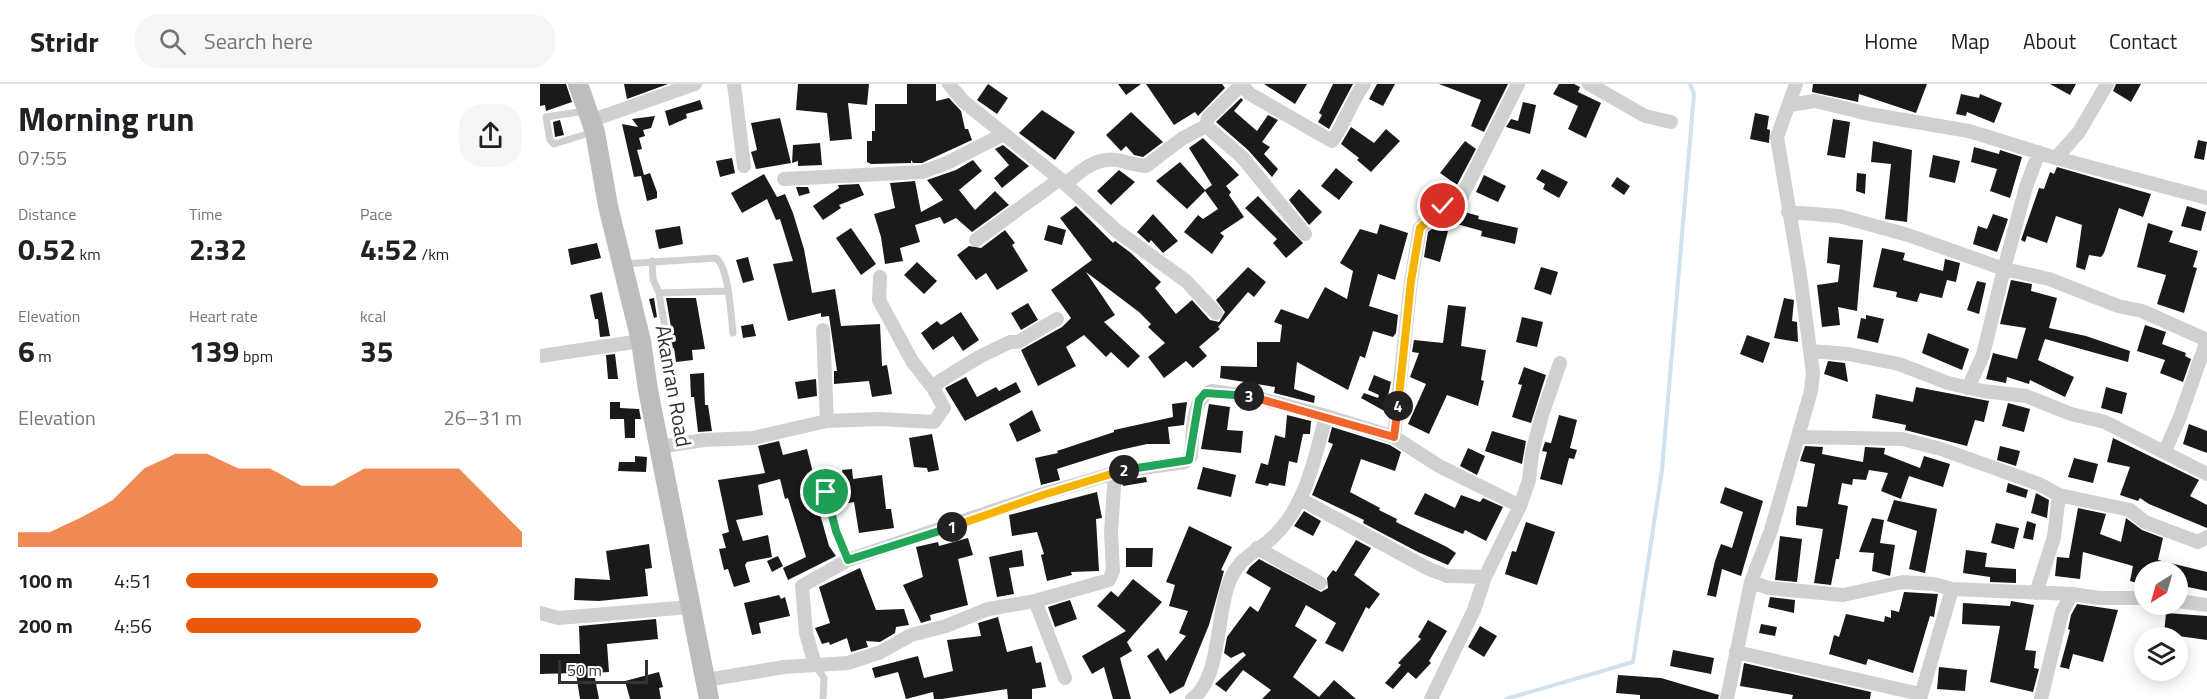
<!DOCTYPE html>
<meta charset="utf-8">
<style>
:root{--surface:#fff;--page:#f6f6f6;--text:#202124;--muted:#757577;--line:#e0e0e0;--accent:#ea580c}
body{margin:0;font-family:"Titillium Web",sans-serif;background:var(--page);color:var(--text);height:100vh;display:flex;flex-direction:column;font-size:22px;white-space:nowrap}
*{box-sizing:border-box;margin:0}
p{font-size:20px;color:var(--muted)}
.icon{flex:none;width:33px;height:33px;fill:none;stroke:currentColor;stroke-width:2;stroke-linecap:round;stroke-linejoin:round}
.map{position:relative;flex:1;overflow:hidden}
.panel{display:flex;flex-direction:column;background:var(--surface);width:540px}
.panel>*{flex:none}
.needle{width:39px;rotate:217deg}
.controls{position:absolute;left:1594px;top:477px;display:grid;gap:12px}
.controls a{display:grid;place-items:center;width:54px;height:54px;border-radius:50%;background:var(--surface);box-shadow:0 3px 15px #0003;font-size:30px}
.scale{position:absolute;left:18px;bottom:15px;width:90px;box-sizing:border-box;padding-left:6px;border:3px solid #333;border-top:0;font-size:16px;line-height:21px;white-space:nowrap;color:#333;-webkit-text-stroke:4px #fff;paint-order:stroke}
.pin{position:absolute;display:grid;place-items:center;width:51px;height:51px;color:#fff;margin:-26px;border:3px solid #fff;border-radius:50%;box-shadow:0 2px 6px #0007}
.km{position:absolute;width:30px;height:30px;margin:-15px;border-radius:50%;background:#222;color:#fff;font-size:16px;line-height:30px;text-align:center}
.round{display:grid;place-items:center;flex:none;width:63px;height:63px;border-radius:24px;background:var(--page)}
.summary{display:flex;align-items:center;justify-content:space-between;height:102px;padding:0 18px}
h1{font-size:33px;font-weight:700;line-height:45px}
.metrics{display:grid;grid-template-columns:repeat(3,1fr);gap:9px;height:102px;padding:6px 18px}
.metrics div{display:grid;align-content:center}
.metrics b{font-size:30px;font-weight:700}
.metrics small{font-size:16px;font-weight:400}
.metrics p{font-size:16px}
.chart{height:168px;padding:12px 18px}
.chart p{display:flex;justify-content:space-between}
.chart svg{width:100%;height:108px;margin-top:6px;fill:var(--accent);opacity:.7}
ul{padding:0 18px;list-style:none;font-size:20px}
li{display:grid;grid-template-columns:96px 72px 1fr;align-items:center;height:45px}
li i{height:15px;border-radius:8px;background:var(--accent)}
header{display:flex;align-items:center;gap:36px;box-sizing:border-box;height:84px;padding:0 30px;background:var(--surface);border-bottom:2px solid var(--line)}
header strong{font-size:28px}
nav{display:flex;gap:33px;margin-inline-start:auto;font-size:21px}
.search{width:420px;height:54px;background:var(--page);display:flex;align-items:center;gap:15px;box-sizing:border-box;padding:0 21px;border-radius:24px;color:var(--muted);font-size:22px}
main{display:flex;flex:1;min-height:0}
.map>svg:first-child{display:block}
</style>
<header>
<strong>Stridr</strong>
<div class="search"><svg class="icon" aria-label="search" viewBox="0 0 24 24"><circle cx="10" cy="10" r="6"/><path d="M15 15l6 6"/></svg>Search here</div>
<nav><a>Home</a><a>Map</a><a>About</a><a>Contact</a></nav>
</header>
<main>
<section class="panel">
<div class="summary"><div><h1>Morning run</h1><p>07:55</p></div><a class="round"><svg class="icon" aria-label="share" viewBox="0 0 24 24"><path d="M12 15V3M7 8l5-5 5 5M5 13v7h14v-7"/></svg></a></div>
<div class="metrics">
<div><p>Distance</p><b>0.52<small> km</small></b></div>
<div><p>Time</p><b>2:32</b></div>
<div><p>Pace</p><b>4:52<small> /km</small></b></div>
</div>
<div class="metrics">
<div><p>Elevation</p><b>6<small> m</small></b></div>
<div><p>Heart rate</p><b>139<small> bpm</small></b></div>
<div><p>kcal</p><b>35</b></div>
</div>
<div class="chart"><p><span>Elevation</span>26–31 m</p>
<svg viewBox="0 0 160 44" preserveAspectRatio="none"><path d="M0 44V38L10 38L20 32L30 25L40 12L50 6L60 6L70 12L80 12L90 19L100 19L110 12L120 12L130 12L140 12L150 25L160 38V44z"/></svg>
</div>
<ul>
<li><b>100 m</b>4:51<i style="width:75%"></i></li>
<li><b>200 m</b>4:56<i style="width:70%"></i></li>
</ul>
</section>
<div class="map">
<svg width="1667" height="615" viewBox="0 0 1667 615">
<rect width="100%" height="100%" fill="#fff"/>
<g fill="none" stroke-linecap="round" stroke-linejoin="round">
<path stroke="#cfe2ee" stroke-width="4" d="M966 615 1093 578 1122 386 1154 10 1150 0"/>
</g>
<path fill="#1a1a1a" d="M0 0H26L32 18 6 27 5 21 0 22Z
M84 0H128L87 15Z
M258 0H329L327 21 308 19 312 55 290 57 287 29 256 26Z
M367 0H396V17L409 14 421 27 425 45H428L432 56 382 79H373L371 76V79L331 80 327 78V57H332V47H335V20H367Z
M448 0 468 14 457 30 437 16Z
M578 0H601L586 11Z
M606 0H682L685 4 658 32 655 28 634 41Z
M724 0H767L755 20Z
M793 0H813L789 45 778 38 782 31 779 29Z
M837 0H855L843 22 829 15Z
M899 0H968L944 48 931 42 941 16Z
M1019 0H1034L1040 3 1038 8 1061 19 1046 54 1028 45 1038 22 1013 10Z
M1273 0H1387L1376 29 1319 10 1318 18 1272 8Z
M1510 0H1536L1530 11Z
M1576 0H1601L1591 18 1573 7Z
M1421 10 1439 14 1440 10 1462 19 1454 39 1427 28 1426 32 1416 30Z
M701 14 703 16 694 27 717 47 728 31 738 36 722 58 730 63 724 70 738 85 732 93 708 66 676 38Z
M160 16 163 25 146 30 147 34 129 42 125 27Z
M983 18 996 21 990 50 966 43 971 35 978 37Z
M502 26 535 48 515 76 479 49Z
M591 28 623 58 603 73 594 71 586 62 581 67 566 51Z
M1215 29 1229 32 1227 45 1230 46 1229 59 1210 55Z
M115 32 111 44 103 46 105 52 99 54 102 65 97 66 104 91 110 89 117 108V114L107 117 101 92 94 93 82 40 98 43 92 35Z
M240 34 251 79 216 85 211 68 217 66 211 39Z
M1293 35 1310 38 1305 74 1287 71Z
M20 36 24 51 15 53 13 38Z
M811 43 834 59 846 45 860 57 831 88 817 76 819 74 801 60Z
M663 54 699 91 686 102 691 108 689 111 704 133 680 149 684 152 672 170 644 148 658 131 663 135 678 125 665 107 647 125 616 97 640 78 665 106 672 101 649 64Z
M1658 56 1667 58 1664 76 1654 74Z
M925 57 936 65 917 101 900 89Z
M1333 57 1372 66 1367 138 1345 135 1351 80 1331 78Z
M280 59 282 81 258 82V77L252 79 253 61Z
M463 61 489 82 462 104 454 94 469 81 455 65Z
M1434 63 1459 70 1460 66 1482 73 1470 114 1450 107 1457 85 1431 78Z
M1393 71 1420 77 1415 99 1389 93Z
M192 74 195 89 180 93 176 77Z
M433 76 442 87 419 106 435 126 455 107 469 121 432 148 416 134 404 140 400 133 375 141 380 158 360 164 363 177 345 180 341 153 334 130 355 124 350 99 375 97 381 128 403 116 387 96 416 86Z
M1517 83 1611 110 1603 133 1579 124 1564 169 1561 173 1549 171 1545 186 1536 183 1542 141 1516 132 1507 159 1487 152 1485 158 1481 156 1499 104 1504 105 1510 88 1514 90Z
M796 84 813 98 799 116 781 102Z
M1002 85 1028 98 1019 114 1003 105 1005 100 996 95Z
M579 86 595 98 571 121 557 107Z
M1317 89 1326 90 1325 110 1316 107Z
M224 90 237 113 245 110 253 129 264 165 272 209 295 205 301 242 340 240 342 282 347 281 352 310 332 313 329 297 294 300V287H297L289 232 281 233V229L248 237 233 180 253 177 240 135 236 136 227 115 202 129 191 109Z
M944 91 966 102 958 118 936 108Z
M1077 93 1090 102 1084 111 1071 102Z
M319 100 324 111 299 121 301 124 283 136 273 122 299 104 298 101Z
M256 103H268L270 109 259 112Z
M759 105 782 128 769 141 749 116Z
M718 112 763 159 746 174 733 159 737 155 705 124Z
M536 122 573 159 575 157 591 169 621 198 615 204 636 230 652 216 670 236 679 238 685 228 676 216 708 183 726 198 714 213 708 208 678 243 680 245 659 263 667 272 653 284 646 277 624 294 608 273 625 259 608 243 611 240 599 228 546 188 575 231 564 238 600 272 588 284 571 268 566 273 544 251 526 263 536 282 498 302 481 266 522 243 531 234 511 206 552 176 520 134Z
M1647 122 1666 128 1661 147 1641 142Z
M917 126 939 132 938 135 978 144 975 160 941 152 942 147 906 137 908 130Z
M613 130 638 157 623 169 611 156 609 159 597 148Z
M1453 130 1468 135 1457 168 1433 160 1438 142 1447 145Z
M1608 139 1633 147 1629 158 1658 167 1653 183 1657 184 1644 229 1617 220 1626 191 1597 183Z
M840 140 868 149 855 196 838 190 829 222 858 231 856 249 853 253 833 247 825 274 820 272 808 306 757 278 754 305 775 312 774 319 734 309 735 303 680 294 681 282 717 283V258H740L742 241 734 238 741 225 768 235 785 203 807 215 813 187 800 179 820 145 837 150Z
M508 141 526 146 522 161 504 156Z
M140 142 143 160 119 165 115 146Z
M894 143 908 147 900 178 884 173 888 148Z
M311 144 336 180 321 191 296 154Z
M465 146 475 159 472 161 488 187 457 206 446 189 436 196 417 171 429 162 441 164Z
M1289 153 1323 156 1317 227 1298 223 1300 241 1282 243 1277 201 1298 198 1300 181 1287 179Z
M57 159 61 174 31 181 28 165Z
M1342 164 1365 169 1363 176 1403 187 1405 175 1420 179 1416 198 1407 196 1402 214 1380 209 1377 218 1356 213 1357 208 1333 203Z
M208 173 214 196 203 199 196 176Z
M377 178 397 197 384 210 364 191Z
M1001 183 1018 188 1011 211 994 205Z
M1471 196 1492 200 1491 207 1517 214 1509 244 1546 252 1590 267 1588 278 1505 255 1498 276 1534 293 1525 313 1490 296 1489 300 1467 293 1466 299 1446 295 1453 269 1477 275 1486 244 1460 240Z
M1437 197 1446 199 1439 230 1427 226Z
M62 208 70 252 60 253 58 235H55L50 211Z
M114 214 117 233 114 234 109 215Z
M126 214H156L165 265 152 266 153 276 136 278 134 264 131 265 130 255H133Z
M1244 214 1254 216 1252 237 1257 238 1258 258 1234 254Z
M488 219 498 236 481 246 471 229Z
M908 221 926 223 921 262 946 266 941 296 944 297 938 322 907 311 889 350 868 340 886 300 870 293 879 269 872 268 874 256 903 259Z
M421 228 439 256 423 267 413 252 393 266 381 249 397 237 401 241Z
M1326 231 1344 235 1338 259 1317 254 1321 234 1326 235Z
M982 233 1003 238 997 263 976 258Z
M213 240 216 252 203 254 201 242Z
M1605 241 1626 248 1622 260 1646 269 1645 272 1651 275 1643 298 1620 289 1625 276 1597 267Z
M1388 249 1429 265 1422 286 1382 269Z
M1207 251 1230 259 1223 279 1200 270Z
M75 270 78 295H68L66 271Z
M1288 277 1305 279 1308 298 1284 290Z
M984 283 1006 291 991 339 972 333 982 301 978 300Z
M164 289 165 321H168L172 347 158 348 154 313H151L150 290Z
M834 291 851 298 847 317 848 329 821 314 824 309 838 314 839 311 828 306Z
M426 293 437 313 456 303 459 307 476 298 481 308 425 337 405 304Z
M276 295 277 312 258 315 255 298Z
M1376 303 1449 317 1444 338 1435 336 1427 362 1365 346 1366 341 1332 334 1336 310 1373 318Z
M1566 303 1587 309 1582 330 1561 324Z
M70 318H80V324L99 325 101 335H95V354H85L84 335H70Z
M647 318 644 341 628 343 630 360H607L571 368 517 385 520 396 501 401 495 374 518 369 517 367 574 348V346L633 333 632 320Z
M1468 319 1490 325 1484 348 1462 342Z
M669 320 690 323 687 346 703 347 701 369 661 365Z
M492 326 501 347 477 358 469 340Z
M747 331 771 337 770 350H763L757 379 749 377 745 402 729 399 728 402 715 399 721 379 728 381 735 351 745 354Z
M1019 331 1037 336 1030 364 1037 366 1034 375 1029 374 1022 401 1000 395 1007 368 1002 367 1005 358 1011 359Z
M1649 340 1667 347V369L1643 360Z
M792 343 850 361 861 368 855 387 821 375 810 408 840 424 839 426 857 435 856 438 907 463 916 469 908 481 878 468 823 439 824 436 772 411 793 360 788 358Z
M952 347 986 357 982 380 945 367Z
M392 350 399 386 388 388 387 384 374 383 369 354Z
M1573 354 1659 396 1650 412 1667 421V444L1609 420 1600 414 1598 417 1580 411 1590 383 1567 378Z
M239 357 243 371 267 365 277 405 281 406 282 414 276 416 289 462 296 472 248 496 243 484 266 473 248 414 245 415 240 395 218 401 223 431 196 436 203 457 228 451 232 473 207 478 205 481 210 498 194 503 188 485 184 486 179 465 186 464 182 450 189 448 178 396 225 389 218 362Z
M1265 362 1283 363 1282 370 1323 378 1325 363 1345 364 1344 370 1380 384 1384 372 1410 380 1403 403 1369 392 1361 415 1341 407 1348 389 1329 386 1326 396 1313 395 1312 401 1302 399 1298 420 1308 422 1299 475H1296L1291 501 1274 499 1283 445 1256 441V435L1257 422 1267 423 1275 380 1260 377Z
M1460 362 1480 367 1476 382 1457 376Z
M928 364 945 372 937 391 920 382Z
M95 372 107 373 106 388 78 387 79 378H95Z
M1534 374 1558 380 1553 399 1528 393Z
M663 383 696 391 691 413 657 405Z
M312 385 313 395 342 391 346 425H351L354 444 319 449 314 418 304 420 301 397 304 396 302 386Z
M606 393 607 398 583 402 584 396Z
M1468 399 1488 406 1486 414 1466 408Z
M1185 403 1223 417 1201 492 1182 485 1176 513 1167 511 1175 477 1181 460 1192 464 1203 428 1180 419Z
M557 408 562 434 556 435 559 487 531 488 532 491 507 497 501 471 504 470 497 448 472 452 469 431Z
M885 409 915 424 921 411 940 418 943 414 963 423 946 457 925 446 923 450 874 430Z
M1496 409 1509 416 1507 434 1491 429Z
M1354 416 1397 425 1385 489 1369 485 1377 447 1347 437Z
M1538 424 1566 430 1560 450 1581 458 1586 434 1602 446 1623 454 1618 476 1667 488V507L1638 501V488H1605V501L1590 497 1593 482 1543 468 1540 495 1515 492 1517 473 1529 474Z
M764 427 781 437 773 452 754 442Z
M1332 434 1344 436 1340 459 1355 461 1350 492 1332 487 1334 469 1319 468Z
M1487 437 1496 440 1493 456 1483 454Z
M986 438 1015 448 997 501 965 490 972 467 976 468Z
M1456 439 1479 444 1474 465 1451 459Z
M649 442 692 463 681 486 684 487 669 541 644 602 630 610 607 572 618 564 626 577 646 552 639 549 648 527 629 522 635 501 626 498Z
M1240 452 1262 455 1257 498 1235 496Z
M428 454 433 471 418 475 428 521 390 531 391 536 381 539 363 501 383 493 376 463 398 458 399 462Z
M816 456 831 464 814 491 840 510 829 525 826 523 803 568 785 559 796 539 766 521 755 542 777 556 753 593 779 613 794 596 816 615H722L731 606 703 586 686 608 675 600 706 571 703 568 691 574 684 569 687 553 710 522 718 528 731 504 706 489 710 483 719 475 781 508 788 504 787 494 793 486 796 488Z
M109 460 112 484 105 485 108 512 59 517 34 516 35 494 70 496 66 467Z
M586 464H613L612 483H586Z
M482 466 484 482 469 484 474 510 457 513 449 473Z
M1426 466 1447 469 1445 483 1476 485V499L1450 498V493L1423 489Z
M238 472 243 482 232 488 227 477Z
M320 484 336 526 364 525 369 541 356 543 355 549 340 558 326 557 328 563 311 568 307 554 290 561 289 558 282 560 275 544 290 539 279 503Z
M593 495 622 518 587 558 592 567 580 574 591 615H573L564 583 552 590 542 572 586 547 557 522 571 507 578 513Z
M1364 508 1398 510 1394 533 1390 532 1373 589 1328 575 1326 581 1289 570 1294 551 1299 553 1306 530 1344 538 1345 532 1351 534V526L1359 528Z
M239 511 241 515 245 513 250 532 219 539 221 549 212 551 204 519Z
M1230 513 1255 516 1254 529 1228 523Z
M530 516 537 535 515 543 508 523Z
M1471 517 1494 521 1485 566 1496 567 1494 584 1499 585 1493 608 1450 598 1460 542 1422 540 1423 519 1470 522Z
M1537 520 1578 526 1563 578 1533 570 1529 585 1520 583 1530 546 1528 545 1531 531Z
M1626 529 1667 532V556L1624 550Z
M458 533 467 568 492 562 496 579 501 578 506 603 492 605V615H468L467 605 402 615H394L393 608 366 615 358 588 335 594 332 584 378 572 384 594 413 587 407 556 441 552 438 539Z
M116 535 118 555 67 560 69 588 54 589 59 615H40L36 589 0 590V570H40L39 542Z
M888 536 907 547 889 577 891 579 876 595 868 588 853 605 845 599 861 581 858 579 881 555 878 553Z
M1221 540 1237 543 1235 552 1219 549Z
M940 542 957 552 944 573 928 563Z
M1133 566 1174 574 1171 590 1130 582Z
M1204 579 1331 608 1330 615H1252L1253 611 1200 602Z
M1399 583 1427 586 1425 607 1397 605Z
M119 588 123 603 119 604 121 615H90L85 597Z
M1078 591 1121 594 1179 611 1178 615H1100V611L1076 609Z"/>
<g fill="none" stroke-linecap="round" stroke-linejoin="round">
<path stroke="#d0d0d0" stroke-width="7" d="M45 27 6 33 10 56 14 60 53 48
M112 177 113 195 119 209 188 207
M83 180 176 174C189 184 191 232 193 249
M119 209 125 244
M286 408 296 447 308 476
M275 581 284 594 283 615"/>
<path stroke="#d0d0d0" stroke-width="14" d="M194 0 204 82
M409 0 423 17 520 95 577 147 646 197 676 229
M700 0 710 10 792 57C805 39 811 18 824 0
M1049 0 1105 32 1131 38
M701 1 668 34 666 42 702 73 765 150
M1249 21 1275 17 1329 30 1429 47 1516 74 1667 114
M50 37 155 0
M1516 74 1539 48 1567 0
M244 95 382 88 407 79 462 51
M525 100C540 88 555 73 577 76 587 78 595 81 606 82L643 54 666 42
M1248 128 1299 132 1368 151 1464 185 1486 103 1499 68
M436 156 520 95
M340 193 339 216 372 277 393 304
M283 246 287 337
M1270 267 1308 270 1359 280 1408 299 1443 307 1486 312 1531 330 1565 338 1667 390
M0 272 101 257
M1428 304 1443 271 1464 185 1509 195 1578 222 1602 227 1667 256 1640 333 1625 367
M854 353 871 197 880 144 903 122 921 114 978 0
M1260 353 1362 355 1401 365 1499 400 1519 411 1590 426 1605 438 1658 458 1667 453
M119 363 164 356 213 354 287 337 339 335 394 338 404 324 393 304 400 297 439 273 470 258H478L517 235
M760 415 889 485 907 492 945 493
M717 464 780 499
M1211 498 1229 504 1303 511 1363 498 1394 500 1412 505 1532 510 1559 514H1605
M1496 509 1514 453 1519 411
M495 517 525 594
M1638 517 1667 521
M0 529 19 534 150 523
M1196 568 1380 610
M275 581 266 549 262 502 308 476 503 410 582 387 645 378 651 372C653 353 651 312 672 307L718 314 786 332
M166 596 244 583 308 579 341 568 371 551 406 542 448 525 495 517 569 496 573 487 571 448 575 389
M652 615C683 594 675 521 693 490 702 472 720 466 733 453 766 422 775 373 786 332L854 353 899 382 980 422
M891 615 934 526 945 493 980 422 989 396 992 369 1002 331 1020 279
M1187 615 1211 498 1231 446 1271 307 1273 289 1260 191 1237 53 1256 0
M1380 615 1412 505
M1501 615 1522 528 1532 510"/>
<path stroke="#bdbdbd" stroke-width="20" d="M38 0 55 48 68 122 101 257 108 306 169 615"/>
</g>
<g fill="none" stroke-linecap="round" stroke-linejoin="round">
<g stroke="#fff" stroke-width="12">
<path id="split-1" d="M286 408 296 447 308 476 412 443"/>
</g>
<g stroke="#fff" stroke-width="12">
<path id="split-2" d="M412 443 503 411 584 386"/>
</g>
<g stroke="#fff" stroke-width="12">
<path id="split-3" d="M584 386 649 376 659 316 665 309 709 312"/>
</g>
<g stroke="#fff" stroke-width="12">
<path id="split-4" d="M709 312 854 353 858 322"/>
</g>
<g stroke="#fff" stroke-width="12">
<path id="split-5" d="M858 322 871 197 880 144 903 122"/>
</g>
<use href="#split-1" stroke="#22a559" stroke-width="8"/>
<use href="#split-2" stroke="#f5b400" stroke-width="8"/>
<use href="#split-3" stroke="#22a559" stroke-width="8"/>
<use href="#split-4" stroke="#f0652b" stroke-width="8"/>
<use href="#split-5" stroke="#f5b400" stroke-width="8"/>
</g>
<g text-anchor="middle" stroke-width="6" stroke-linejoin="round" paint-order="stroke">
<g font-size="21" fill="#333" stroke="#fff">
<text transform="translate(133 302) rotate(80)" y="7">Akanran Road</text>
</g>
</g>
</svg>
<div class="controls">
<a><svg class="needle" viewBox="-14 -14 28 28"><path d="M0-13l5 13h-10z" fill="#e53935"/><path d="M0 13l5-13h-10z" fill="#757577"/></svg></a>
<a><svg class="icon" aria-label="layers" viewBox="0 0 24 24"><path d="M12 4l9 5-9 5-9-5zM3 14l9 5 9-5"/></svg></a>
</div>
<div class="scale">50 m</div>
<div class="pin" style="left:286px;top:408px;background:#1e9e55"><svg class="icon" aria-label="arrive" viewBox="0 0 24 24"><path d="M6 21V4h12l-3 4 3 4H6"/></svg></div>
<div class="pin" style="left:903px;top:122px;background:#d93025"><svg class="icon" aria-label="check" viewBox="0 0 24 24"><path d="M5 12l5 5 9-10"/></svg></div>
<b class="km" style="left:412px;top:443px">1</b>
<b class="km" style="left:584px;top:386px">2</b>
<b class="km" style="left:709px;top:312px">3</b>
<b class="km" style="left:858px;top:322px">4</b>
</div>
</main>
